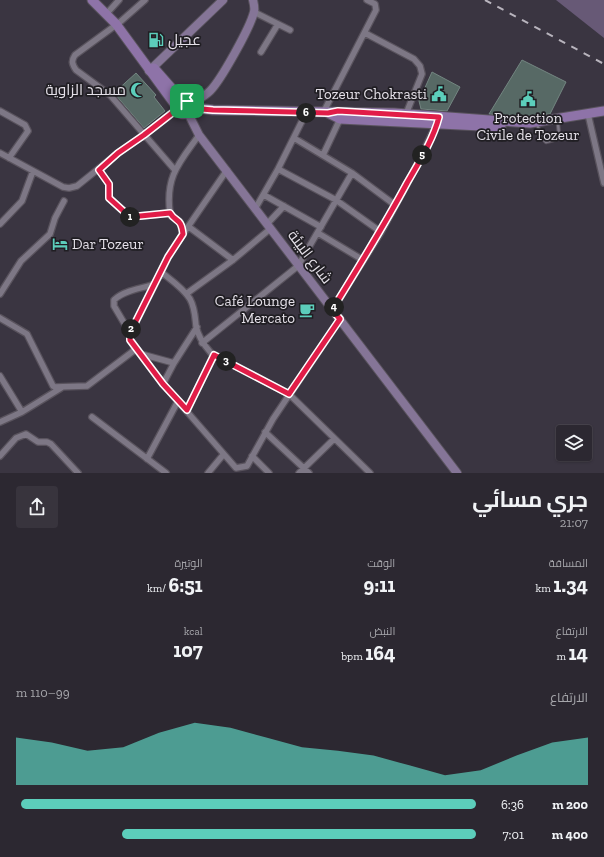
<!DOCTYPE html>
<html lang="ar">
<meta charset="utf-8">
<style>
:root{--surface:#2c2831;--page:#38343d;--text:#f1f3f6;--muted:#a6a6ab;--line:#48444d;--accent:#5ccebb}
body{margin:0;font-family:"Zilla Slab",Cairo,serif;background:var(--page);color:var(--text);direction:rtl;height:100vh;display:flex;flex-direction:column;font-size:15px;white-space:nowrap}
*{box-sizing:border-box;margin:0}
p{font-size:13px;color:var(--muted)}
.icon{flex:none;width:22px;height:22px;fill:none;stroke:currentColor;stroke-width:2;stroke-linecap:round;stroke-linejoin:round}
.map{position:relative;height:473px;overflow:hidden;direction:ltr}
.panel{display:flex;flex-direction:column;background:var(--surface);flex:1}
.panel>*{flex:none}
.buttons{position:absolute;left:556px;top:425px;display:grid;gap:8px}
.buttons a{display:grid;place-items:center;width:36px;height:36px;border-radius:4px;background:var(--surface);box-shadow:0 1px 3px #0004,0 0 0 1px var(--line);font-size:20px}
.pin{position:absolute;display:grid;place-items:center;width:34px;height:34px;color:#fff;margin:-17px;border-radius:8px;box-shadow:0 2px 6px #0006}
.km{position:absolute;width:20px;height:20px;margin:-10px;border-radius:50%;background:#222;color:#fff;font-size:11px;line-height:20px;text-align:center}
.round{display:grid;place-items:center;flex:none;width:42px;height:42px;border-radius:4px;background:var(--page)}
.headline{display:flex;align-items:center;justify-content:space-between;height:68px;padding:0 16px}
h1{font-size:22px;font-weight:700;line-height:30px}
.figures{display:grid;grid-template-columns:repeat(3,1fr);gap:6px;height:68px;padding:4px 16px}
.figures div{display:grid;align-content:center}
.figures b{font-size:20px;font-weight:700}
.figures small{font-size:11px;font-weight:400}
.figures p{font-size:11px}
.chart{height:112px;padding:8px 16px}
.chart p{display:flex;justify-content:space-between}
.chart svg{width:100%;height:72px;margin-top:4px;fill:var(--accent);opacity:.7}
ul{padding:0 16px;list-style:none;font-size:13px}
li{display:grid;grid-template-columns:64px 48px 1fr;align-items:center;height:30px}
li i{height:10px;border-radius:5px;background:var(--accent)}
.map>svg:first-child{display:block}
</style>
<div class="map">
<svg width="604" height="473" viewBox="0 0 604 473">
<rect width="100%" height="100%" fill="#3a3541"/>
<path fill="#675976" d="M556 0H604V38Z"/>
<path fill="#576965" stroke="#738681" d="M522 60 566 82 550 114 521 116 489 114Z
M432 72 460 87 447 111 421 109 419 101Z
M136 73 156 95 154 97 165 111 144 128 114 93Z"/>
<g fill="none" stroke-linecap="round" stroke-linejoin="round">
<g stroke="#59535d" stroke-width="4.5">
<path id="lane" d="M538 127 542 138 546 142 557 139 559 134 558 124"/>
</g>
<g stroke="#59535d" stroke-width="8">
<path id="street" d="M145 0 120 22 75 55C71 61 72 64 76 70L110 95 174 169
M109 11 119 0
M254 12 290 30
M365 33 414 59 420 66 422 74 406 114
M261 52 278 24
M0 111 25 125 28 131 9 158
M323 113 376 10 375 4 367 0
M588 114 604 183
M199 135C180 162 165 176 170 213L171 216 180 222 183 234 168 257 161 272C171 280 183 288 190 299 195 308 195 317 196 326 198 337 204 345 211 353L289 394 370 473
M294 138 352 173 395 205
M0 153 63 187 69 188 77 186 118 153 144 135 176 110
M323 155 340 119
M278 169 336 200 381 232
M99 170 109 184V198L130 217 170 213
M264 195 321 227
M255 209 278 169 306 113
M0 224 22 201 33 171
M267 224 284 206
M189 227 233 260
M318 233 363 260
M183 234 227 170
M161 272 130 333V340L163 384 236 468 247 466 273 419 340 319
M0 294 21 261 50 234 55 218 64 201
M186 294 233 260 270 229
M332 310 381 232 417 165 437 123
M0 318 27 334 53 386 55 387 87 386 136 349
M130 333 114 306V300C123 291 141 288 153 285
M202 343 298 266 352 173
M141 354 174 363
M0 376 22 412
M163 384 174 363 197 327
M187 410 214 355
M92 417 166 473
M0 422 22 412 61 388
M265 432 309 473
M0 456 16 438 26 434 38 442H47L51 444 78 473
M252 456 269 473
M147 459 178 401
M208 473 223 455
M299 473 334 439"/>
</g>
<g stroke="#59535d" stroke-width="10">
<path id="secondary" d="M149 71 223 0
M190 105C196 101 205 96 210 91 221 80 250 28 254 12 255 8 254 4 253 0
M188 113 199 135 457 473"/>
</g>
<g stroke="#59535d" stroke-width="11">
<path id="primary" d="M92 0 116 24 176 106
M154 68 182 100
M176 107a7 7 0 1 1 14 0a7 7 0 1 1-14 0Z
M190 107 213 110 394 113 530 123 604 111
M328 113 340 119 501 127"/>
</g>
<use href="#lane" stroke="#7d7785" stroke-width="2.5"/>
<use href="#street" stroke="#7d7785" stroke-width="5.5"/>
<use href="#secondary" stroke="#857597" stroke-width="8"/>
<use href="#primary" stroke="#8e73a8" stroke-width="9"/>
<path stroke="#b8b4bd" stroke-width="2" stroke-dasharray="7 7" stroke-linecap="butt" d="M485 0 604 64"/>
</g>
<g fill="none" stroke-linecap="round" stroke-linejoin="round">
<g stroke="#fff" stroke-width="8">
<path id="route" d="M182 100 187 101 190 108 213 110 328 113 338 111 439 117C433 140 419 162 407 183 384 226 358 268 332 310L340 319 289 394 214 355 187 410 163 384 130 340V333L168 257 183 234C181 217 176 223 170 213L130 217 109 198V184L99 170 118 153 144 135 176 110V104Z"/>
</g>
<use href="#route" stroke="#e11d48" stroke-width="5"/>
</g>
<defs>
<g id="fuel-bare" transform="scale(1.2)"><path d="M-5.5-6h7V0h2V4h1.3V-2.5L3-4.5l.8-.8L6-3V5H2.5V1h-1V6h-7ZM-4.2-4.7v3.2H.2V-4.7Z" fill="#5ccebb" stroke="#201e23" stroke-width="2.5" paint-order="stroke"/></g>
<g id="mosque-bare" transform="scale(1.2)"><path d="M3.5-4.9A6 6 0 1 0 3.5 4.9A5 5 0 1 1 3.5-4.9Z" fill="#5ccebb" stroke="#201e23" stroke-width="2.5" paint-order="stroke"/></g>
<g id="civic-bare" transform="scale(1.2)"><path d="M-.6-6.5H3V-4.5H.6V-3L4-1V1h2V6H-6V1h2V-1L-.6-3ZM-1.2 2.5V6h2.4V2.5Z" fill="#5ccebb" stroke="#201e23" stroke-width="2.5" paint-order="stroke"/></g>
<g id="hotel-bare" transform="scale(1.2)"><path d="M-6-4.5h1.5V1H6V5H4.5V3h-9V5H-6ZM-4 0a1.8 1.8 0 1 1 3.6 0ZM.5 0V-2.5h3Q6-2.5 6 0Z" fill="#5ccebb" stroke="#201e23" stroke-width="2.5" paint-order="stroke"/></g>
<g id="cafe-bare" transform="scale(1.2)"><path d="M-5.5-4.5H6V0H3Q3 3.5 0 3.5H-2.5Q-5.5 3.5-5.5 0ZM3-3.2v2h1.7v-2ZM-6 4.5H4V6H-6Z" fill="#5ccebb" stroke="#201e23" stroke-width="2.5" paint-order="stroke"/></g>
</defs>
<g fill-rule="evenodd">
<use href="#fuel-bare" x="156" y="40"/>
<use href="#mosque-bare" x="138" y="90"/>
<use href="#civic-bare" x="439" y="94"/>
<use href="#civic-bare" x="528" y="99"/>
<use href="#hotel-bare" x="60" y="244"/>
<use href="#cafe-bare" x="307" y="310"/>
</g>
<g text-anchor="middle" stroke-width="3.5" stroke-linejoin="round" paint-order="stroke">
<g font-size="15" fill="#e5e1e9" stroke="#201e23" text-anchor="end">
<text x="168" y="45" text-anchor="start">عجيل</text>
<text x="126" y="95">مسجد الزاوية</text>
<text x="427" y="99">Tozeur Chokrasti</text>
<text x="528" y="123" text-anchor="middle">Protection<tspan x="528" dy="17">Civile de Tozeur</tspan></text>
<text x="72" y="249" text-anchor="start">Dar Tozeur</text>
<text x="295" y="306">Café Lounge<tspan x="295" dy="17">Mercato</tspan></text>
</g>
<g font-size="15" fill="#e5e1e9" stroke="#201e23">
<text transform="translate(310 257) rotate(53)" y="5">شارع البيئة</text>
</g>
</g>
</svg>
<div class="buttons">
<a><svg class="icon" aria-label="layers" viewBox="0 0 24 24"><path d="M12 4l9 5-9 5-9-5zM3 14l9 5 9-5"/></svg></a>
</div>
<div class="pin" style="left:187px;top:101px;background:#1e9e55"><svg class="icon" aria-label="arrive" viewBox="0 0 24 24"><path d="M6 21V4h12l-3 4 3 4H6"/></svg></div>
<b class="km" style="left:130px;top:217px">1</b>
<b class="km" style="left:131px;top:329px">2</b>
<b class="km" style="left:226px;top:361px">3</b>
<b class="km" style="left:334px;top:307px">4</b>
<b class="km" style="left:422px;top:155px">5</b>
<b class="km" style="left:306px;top:113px">6</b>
</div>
<section class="panel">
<div class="headline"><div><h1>جري مسائي</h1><p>21:07</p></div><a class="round"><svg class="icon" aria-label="share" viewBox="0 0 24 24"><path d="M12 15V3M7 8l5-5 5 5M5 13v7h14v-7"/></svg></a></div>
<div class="figures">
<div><p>المسافة</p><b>1.34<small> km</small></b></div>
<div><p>الوقت</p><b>9:11</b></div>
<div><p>الوتيرة</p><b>6:51<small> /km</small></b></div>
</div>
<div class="figures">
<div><p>الارتفاع</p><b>14<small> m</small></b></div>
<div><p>النبض</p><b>164<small> bpm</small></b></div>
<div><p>kcal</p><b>107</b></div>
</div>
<div class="chart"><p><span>الارتفاع</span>99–110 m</p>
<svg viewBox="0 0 160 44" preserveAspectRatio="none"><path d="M0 44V15L10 18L20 23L30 21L40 12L50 6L60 9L70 15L80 21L90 23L100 26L110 32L120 38L130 35L140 26L150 18L160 15V44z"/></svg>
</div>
<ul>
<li><b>200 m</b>6:36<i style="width:99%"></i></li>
<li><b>400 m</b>7:01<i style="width:77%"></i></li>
</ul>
</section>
